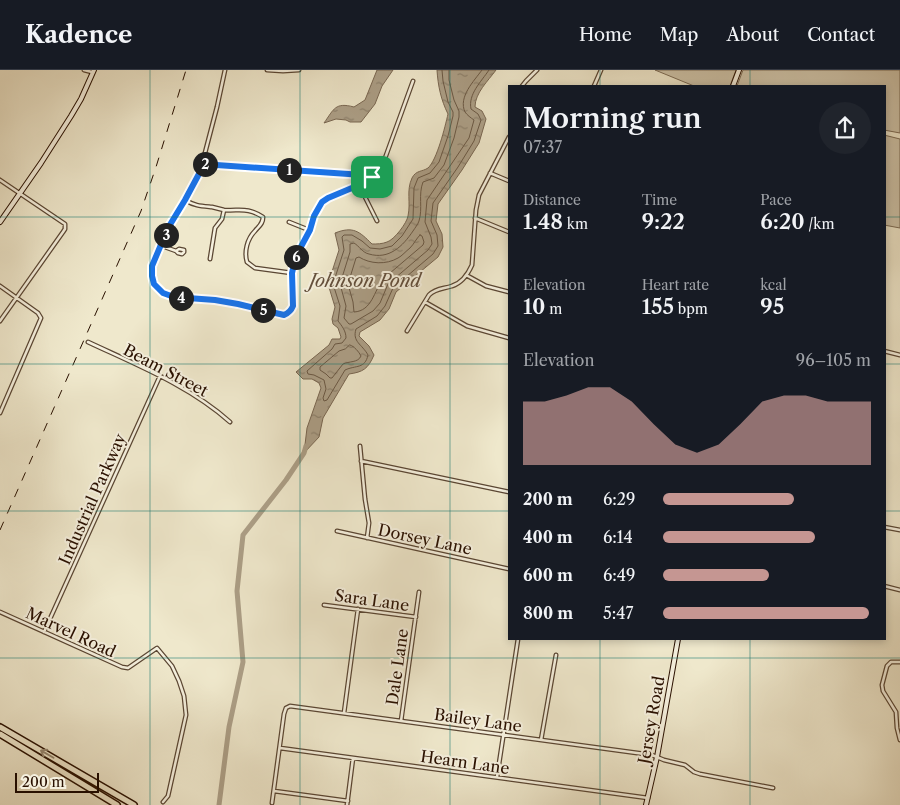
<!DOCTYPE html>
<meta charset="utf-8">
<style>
:root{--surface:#171b24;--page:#20242c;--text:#f1f3f6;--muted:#9ea1a6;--line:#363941;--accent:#c59692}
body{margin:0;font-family:"Libre Caslon Text",serif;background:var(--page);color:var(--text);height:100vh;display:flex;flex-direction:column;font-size:19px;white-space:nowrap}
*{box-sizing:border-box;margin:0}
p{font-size:16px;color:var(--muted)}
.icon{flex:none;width:28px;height:28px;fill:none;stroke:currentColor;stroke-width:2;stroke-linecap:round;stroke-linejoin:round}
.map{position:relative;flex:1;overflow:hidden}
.sheet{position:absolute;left:508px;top:15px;width:378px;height:555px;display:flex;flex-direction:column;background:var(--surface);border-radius:0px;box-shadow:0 2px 8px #0003}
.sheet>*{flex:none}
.scale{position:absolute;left:15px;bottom:12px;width:84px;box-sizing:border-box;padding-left:5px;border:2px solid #291000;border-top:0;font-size:14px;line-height:18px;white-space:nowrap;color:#291000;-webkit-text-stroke:4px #f5f0de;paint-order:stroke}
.pin{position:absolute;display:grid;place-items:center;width:42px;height:42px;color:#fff;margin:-21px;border-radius:10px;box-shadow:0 2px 8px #0006}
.km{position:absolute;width:25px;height:25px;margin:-12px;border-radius:50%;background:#222;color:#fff;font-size:14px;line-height:25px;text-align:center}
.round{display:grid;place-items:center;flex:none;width:52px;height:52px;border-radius:26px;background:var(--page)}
.overview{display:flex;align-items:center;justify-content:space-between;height:85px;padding:0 15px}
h1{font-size:28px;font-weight:600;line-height:38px}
.metrics{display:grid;grid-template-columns:repeat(3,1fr);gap:8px;height:85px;padding:5px 15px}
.metrics div{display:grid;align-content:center}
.metrics b{font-size:21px;font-weight:600}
.metrics small{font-size:14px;font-weight:400}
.metrics p{font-size:14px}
.chart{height:140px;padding:10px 15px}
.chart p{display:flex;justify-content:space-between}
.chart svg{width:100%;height:90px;margin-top:5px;fill:var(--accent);opacity:.7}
ul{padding:0 15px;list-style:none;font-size:16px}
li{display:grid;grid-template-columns:80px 60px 1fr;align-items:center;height:38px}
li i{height:12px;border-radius:6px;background:var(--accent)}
header{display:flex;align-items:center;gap:30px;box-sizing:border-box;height:70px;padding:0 25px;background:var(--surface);border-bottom:1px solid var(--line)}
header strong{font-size:24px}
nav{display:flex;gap:28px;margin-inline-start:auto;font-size:18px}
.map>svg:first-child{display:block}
</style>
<header>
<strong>Kadence</strong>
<nav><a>Home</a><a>Map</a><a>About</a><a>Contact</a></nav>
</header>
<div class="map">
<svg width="900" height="735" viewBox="0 0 900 735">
<defs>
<pattern id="water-ripples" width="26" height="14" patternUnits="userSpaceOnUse" patternTransform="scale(1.25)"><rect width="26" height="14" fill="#ac9f87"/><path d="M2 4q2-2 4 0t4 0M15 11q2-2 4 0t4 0" fill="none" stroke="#8c806c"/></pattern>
</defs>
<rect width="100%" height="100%" fill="#efe8cc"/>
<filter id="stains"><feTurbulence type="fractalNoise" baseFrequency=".004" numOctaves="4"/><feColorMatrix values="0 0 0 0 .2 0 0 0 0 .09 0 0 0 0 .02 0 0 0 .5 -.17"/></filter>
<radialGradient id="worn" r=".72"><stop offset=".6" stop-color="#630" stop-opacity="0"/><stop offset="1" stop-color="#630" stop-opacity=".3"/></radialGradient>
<path fill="#cdc3a9" stroke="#7b6a54" d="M655 0H736L730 16H694Z
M743 0H900V63L884 60V16H737Z
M884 65 900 69V158L884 155Z"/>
<path fill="url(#water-ripples)" stroke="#786651" d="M377 0H393L382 16 375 34 361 52H350L346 50 336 49 324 53C334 39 335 32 354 37L365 30Z
M437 0H496C488 11 475 23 475 37L482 41 486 49 479 73 462 100 438 134 436 151 442 164 443 177 438 187 396 222 389 239 380 250 360 262 359 266 369 276 374 285C368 299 363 302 349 304L323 348 319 367 304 383 307 358 321 318 319 313 312 309H303L296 302 329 275 332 269H340L341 267 338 258 333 254 332 249 335 237 328 214 339 180 335 163C353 156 359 161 372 174 377 174 382 174 387 172 394 170 407 153 408 146 411 132 406 121 412 108 416 100 422 102 428 98 437 90 445 57 448 44 441 30 438 16 437 0Z"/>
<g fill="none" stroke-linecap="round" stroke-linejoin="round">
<path stroke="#6a5844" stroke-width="1" d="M442 0 443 11 448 32 453 42V46L448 66 439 92 430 103 418 108 414 118 413 149 402 166 392 176 380 179 370 178 362 171 352 165H344L342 167 344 180 333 214 340 236 338 251C342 256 346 261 346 268L342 273 335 274 332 279 307 301 308 304 314 305 324 310 326 319 323 328 324 331 327 330 345 300C356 295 365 299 368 285 362 274 352 272 356 259L377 246 385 236 393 218 433 184 438 176 437 165 431 151 433 133 458 97 474 71 481 50 478 44 471 39C468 24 481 12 489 0
M449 0V10L454 30 459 41V47L454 68 444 95 434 108 423 112C418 125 423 138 419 151 418 154 415 158 413 161 403 176 389 190 369 184 363 183 359 176 354 173L350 174V182L340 214 346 236 344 248 349 254H351L373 241 380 233 388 214 428 180 432 174 431 167 425 152 427 130 469 68 474 50C471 48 467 45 465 42 458 27 474 11 482 0
M420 165 422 166 424 172 423 175 383 209C374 221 372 241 354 242L353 232 348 214 356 188 359 187C370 194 386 195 398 188 402 186 406 181 410 178 414 174 416 169 420 165Z
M350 275C354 276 359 282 361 286 358 293 349 291 343 294L332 308H330L326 304 320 300V297L339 281 345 279Z"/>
<path stroke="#ac9f87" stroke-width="5" d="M219 735 229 657 243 592 237 521 243 465 286 410 304 383 306 376"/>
<g stroke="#5a4633" stroke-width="5">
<path id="street" d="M84 0 92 2
M225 0 217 37 200 102 185 130 168 158 153 196 152 206 154 214 160 221 166 225 173 227 215 230 238 234 284 245 291 240 293 236 292 203 296 186 309 160 314 146 322 132 328 128 359 115 376 104 384 91 413 11
M267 0 283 1 299 0
M522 16 526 11 537 0
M594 16 601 0
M202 94 363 105 372 107
M490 103 509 111
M0 110 65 154V159L63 162 0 251
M359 115 377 151
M185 130C195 136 201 136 212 137 216 138 220 139 224 140 241 141 247 137 263 147 263 154 259 156 255 161 247 169 244 182 247 192L255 198 292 203
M475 148 509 162
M289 152 309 160
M162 176 176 181
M179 179 184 180V182L182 184 178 183 176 181Z
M210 189 215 158 222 149 224 140
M466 205 486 216 509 222
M0 216 38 243 41 248 0 343
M425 232 467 256 509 268
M407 261 429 225C436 218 443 219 452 216 462 213 468 204 472 195L476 140 479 125 509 67
M88 272C137 295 190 316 230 352
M884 281 900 285
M360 376 365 429 369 453 367 468
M361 391 509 422
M884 457 900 460
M337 461 509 499
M884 516 900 520
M324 535 416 547
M0 542 122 597 128 598 157 578 172 596 179 611 184 626 186 645 168 726 163 732
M44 562 160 306
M900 592H891L887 596 882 615 883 621 896 642 897 658 900 670
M344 643 358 539
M401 651 419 522
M541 670 556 585
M280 678 648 728
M497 707 518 569
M274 721 348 731
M272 733 284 644 286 638 290 636 652 685 664 690 685 695 694 702 700 704 773 718
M347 735 353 688"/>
</g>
<g stroke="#291000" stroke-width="6">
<path id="secondary" d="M733 16 739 0
M0 152 41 93 71 46 81 29 94 0
M646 735 657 687 678 569"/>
</g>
<g stroke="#291000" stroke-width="8">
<path id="highway" d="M0 657 134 735
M0 664 117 735"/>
</g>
<use href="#street" stroke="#f5f0de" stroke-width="2.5"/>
<use href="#secondary" stroke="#f5f0de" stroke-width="4"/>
<use href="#highway" stroke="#efe8cc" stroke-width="5"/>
<path stroke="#291000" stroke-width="1" stroke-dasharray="9 9" stroke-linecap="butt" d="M0 460 141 141 156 97 186 0"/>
</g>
<defs><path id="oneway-shaft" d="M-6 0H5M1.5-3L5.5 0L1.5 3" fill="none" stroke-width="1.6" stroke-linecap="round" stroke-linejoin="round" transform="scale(1.25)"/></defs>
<use stroke="#968770" href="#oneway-shaft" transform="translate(47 684) rotate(-150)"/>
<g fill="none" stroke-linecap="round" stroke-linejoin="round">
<g stroke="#fff" stroke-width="10">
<path id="route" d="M202 94 363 105 372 107 359 115 328 128 322 132 314 146 310 160 296 186 292 203 293 236C291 241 289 243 284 245L238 234 215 230 174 227 163 223 154 214 152 206V196L168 158 185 130 200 102Z"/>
</g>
<use href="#route" stroke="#1a73e8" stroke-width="6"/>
</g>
<path fill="none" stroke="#0f766e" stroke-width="1" stroke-opacity="0.55" d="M150 0V735M300 0V735M450 0V735M600 0V16M750 0V16M0 147H509M884 147H900M0 294H509M884 294H900M0 441H509M884 441H900M600 569V735M750 569V735M0 588H900"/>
<g text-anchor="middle" stroke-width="4" stroke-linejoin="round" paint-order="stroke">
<g font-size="16" fill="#291000" stroke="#f5f0de">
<text transform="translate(166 300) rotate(28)" y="6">Beam Street</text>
<text transform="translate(92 429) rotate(-66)" y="6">Industrial Parkway</text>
<text transform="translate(425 469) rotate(12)" y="6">Dorsey Lane</text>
<text transform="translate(372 530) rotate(8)" y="6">Sara Lane</text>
<text transform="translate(71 562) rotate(25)" y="6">Marvel Road</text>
<text transform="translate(397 597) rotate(-82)" y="6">Dale Lane</text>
<text transform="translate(478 650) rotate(8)" y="6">Bailey Lane</text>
<text transform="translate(651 650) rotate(-80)" y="6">Jersey Road</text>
<text transform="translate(465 692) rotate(8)" y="6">Hearn Lane</text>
</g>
<g font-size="18" font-style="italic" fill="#64503d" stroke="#f5f0de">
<text x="365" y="217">Johnson Pond</text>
</g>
</g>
<rect width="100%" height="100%" filter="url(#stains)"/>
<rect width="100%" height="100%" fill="url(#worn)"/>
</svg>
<div class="scale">200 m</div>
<div class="pin" style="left:372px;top:107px;background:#1e9e55"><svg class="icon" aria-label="arrive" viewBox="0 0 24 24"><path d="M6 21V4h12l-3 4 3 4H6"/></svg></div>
<b class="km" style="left:289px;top:100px">1</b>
<b class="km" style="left:205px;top:94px">2</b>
<b class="km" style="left:166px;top:165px">3</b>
<b class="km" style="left:181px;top:228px">4</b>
<b class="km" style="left:263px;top:240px">5</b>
<b class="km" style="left:296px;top:187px">6</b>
<section class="sheet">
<div class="overview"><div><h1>Morning run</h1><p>07:37</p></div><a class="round"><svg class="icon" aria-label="share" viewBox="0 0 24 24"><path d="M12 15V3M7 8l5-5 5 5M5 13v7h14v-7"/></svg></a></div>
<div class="metrics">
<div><p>Distance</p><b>1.48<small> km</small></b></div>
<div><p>Time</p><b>9:22</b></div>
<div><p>Pace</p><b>6:20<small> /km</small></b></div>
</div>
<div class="metrics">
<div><p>Elevation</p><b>10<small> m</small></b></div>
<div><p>Heart rate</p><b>155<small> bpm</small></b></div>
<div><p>kcal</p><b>95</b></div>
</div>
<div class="chart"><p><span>Elevation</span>96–105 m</p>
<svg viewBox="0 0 160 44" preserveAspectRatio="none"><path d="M0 44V13L10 13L20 10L30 6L40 6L50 13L60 24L70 34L80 38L90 34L100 24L110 13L120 10L130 10L140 13L150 13L160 13V44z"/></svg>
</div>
<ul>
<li><b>200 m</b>6:29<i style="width:63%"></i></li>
<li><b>400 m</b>6:14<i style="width:73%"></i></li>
<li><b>600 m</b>6:49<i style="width:51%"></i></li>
<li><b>800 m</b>5:47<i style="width:99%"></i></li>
</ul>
</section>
</div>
